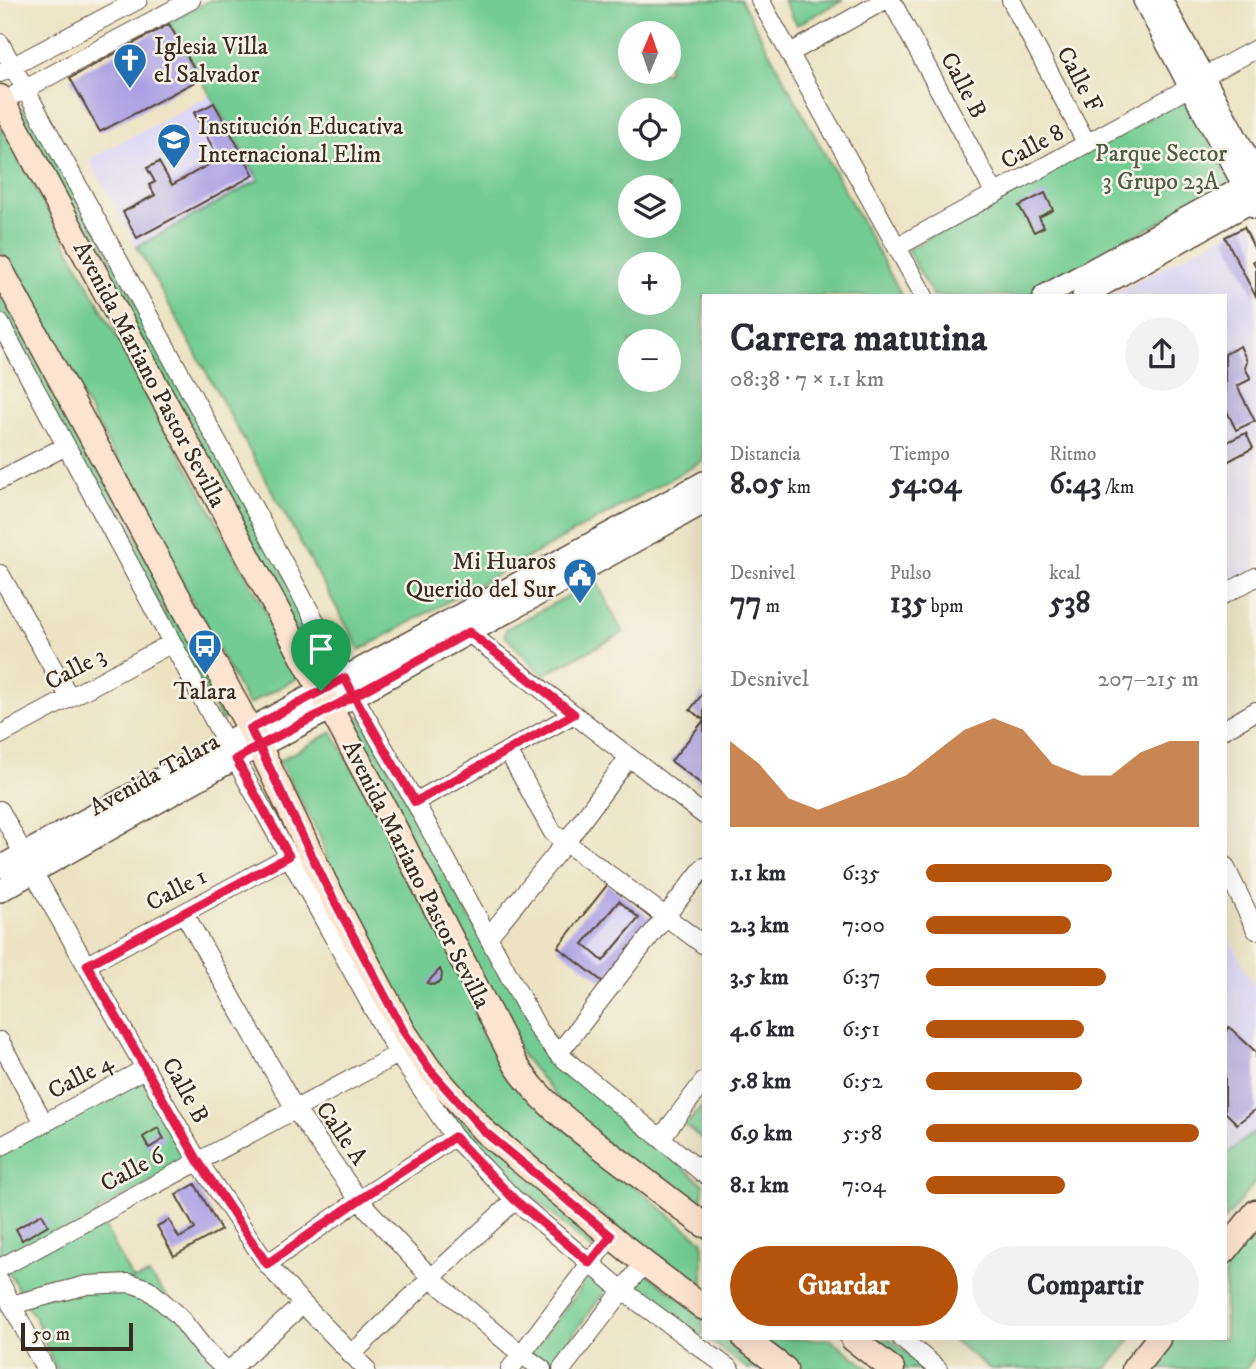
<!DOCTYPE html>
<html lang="es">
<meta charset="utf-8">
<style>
:root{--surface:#fff;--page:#f2f2f3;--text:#2b2b33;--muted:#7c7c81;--accent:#b45309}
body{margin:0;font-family:"IM FELL DW Pica",serif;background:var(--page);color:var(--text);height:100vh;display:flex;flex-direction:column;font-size:26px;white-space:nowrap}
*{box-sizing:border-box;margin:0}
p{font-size:23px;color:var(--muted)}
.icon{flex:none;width:38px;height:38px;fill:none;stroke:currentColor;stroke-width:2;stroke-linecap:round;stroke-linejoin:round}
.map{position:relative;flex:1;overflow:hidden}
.details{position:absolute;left:702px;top:294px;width:525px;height:1046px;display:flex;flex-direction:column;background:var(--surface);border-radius:0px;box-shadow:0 7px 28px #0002}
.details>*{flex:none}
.needle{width:46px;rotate:2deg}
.fabs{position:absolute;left:618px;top:21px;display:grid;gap:14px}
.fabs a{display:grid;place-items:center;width:63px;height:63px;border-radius:50%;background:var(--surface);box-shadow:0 7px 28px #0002;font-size:35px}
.scale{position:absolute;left:21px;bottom:18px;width:112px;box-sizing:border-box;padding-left:7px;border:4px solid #3b2a1e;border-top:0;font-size:19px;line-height:24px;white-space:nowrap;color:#3b2a1e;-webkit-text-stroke:5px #f7f3e8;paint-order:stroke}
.pin{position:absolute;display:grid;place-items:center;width:60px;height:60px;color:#fff;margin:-72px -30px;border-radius:50% 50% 50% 0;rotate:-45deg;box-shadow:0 0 7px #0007}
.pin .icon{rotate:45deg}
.round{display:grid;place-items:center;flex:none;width:74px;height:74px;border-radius:37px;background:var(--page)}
.summary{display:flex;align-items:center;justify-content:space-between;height:119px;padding:0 28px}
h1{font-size:38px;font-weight:700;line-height:52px}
.figures{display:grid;grid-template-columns:repeat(3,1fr);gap:10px;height:119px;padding:7px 28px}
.figures div{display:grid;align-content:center}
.figures b{font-size:30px;font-weight:700}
.figures small{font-size:19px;font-weight:400}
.figures p{font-size:19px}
.chart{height:196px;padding:14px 28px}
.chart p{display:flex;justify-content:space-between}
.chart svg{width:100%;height:126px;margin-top:7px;fill:var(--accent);opacity:.7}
.primary-button{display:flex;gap:14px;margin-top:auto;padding:14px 28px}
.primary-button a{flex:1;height:80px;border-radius:42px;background:var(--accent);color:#fff;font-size:28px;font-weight:700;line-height:80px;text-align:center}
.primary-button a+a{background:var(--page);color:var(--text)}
ul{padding:0 28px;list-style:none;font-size:23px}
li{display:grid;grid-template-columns:112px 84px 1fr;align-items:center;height:52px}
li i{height:18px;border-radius:9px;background:var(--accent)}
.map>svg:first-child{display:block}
</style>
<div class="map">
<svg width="1256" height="1369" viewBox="0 0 1256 1369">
<rect width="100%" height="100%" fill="#f7f3e8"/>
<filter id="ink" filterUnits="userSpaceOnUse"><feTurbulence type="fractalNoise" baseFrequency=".0143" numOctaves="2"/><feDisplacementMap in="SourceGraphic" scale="14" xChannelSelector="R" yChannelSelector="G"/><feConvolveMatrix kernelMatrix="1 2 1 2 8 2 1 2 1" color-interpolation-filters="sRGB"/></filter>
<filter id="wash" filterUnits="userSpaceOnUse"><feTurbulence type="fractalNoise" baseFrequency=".00686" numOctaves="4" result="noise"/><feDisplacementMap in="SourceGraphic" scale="28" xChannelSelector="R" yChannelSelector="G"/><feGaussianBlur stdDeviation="1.57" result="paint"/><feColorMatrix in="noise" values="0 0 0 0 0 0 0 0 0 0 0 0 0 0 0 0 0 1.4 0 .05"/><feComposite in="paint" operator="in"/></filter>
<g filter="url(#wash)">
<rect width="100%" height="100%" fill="#ede3c3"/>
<path fill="#dad6f7" d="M211 95 260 180 137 247 89 159Z
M1244 224H1251L1256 233V569L1225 587V296H1110Z
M608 884 657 923 607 985 558 947Z
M1225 929 1256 989V1130L1225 1155Z"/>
<path fill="#72cc93" stroke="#567b58" stroke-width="2" fill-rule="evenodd" d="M210 0H741L902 296H704L703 461 360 650 137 247 259 180 169 23ZM630 33H668V72H630ZM630 110H668V149H630ZM630 187H668V226H630ZM630 264H668V303H630ZM630 341H668V380H630Z
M783 0H843L797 25Z
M1185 98 1232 183 1025 296H933L907 250Z
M29 107 330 658 315 667 15 115Z
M0 122 301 676 248 705 107 442 0 249Z
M0 286 233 713 221 720 0 311Z
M596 581 623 633 543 675 505 636 506 629Z
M361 716 490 956 595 1092 703 1184V1220L573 1117 522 1055 347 723Z
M332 732 552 1117 663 1210 703 1241V1294L614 1225 493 1125 462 1096 423 1043 334 883 320 836 279 761Z
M407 1054 603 1238 592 1250 468 1138 445 1110Z
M141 1078 189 1161 97 1212 133 1280 149 1275 214 1352 215 1369H56L47 1350 40 1327 0 1257V1152Z
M703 1106V1140L685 1125Z
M1254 1132 1256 1134V1181L1225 1220V1155Z
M1256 1226V1355L1245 1369H1145L1169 1339H1225V1266Z
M642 1270 703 1316V1336L633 1282Z
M590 1276 607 1289 549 1366 531 1353Z
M708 1339H733L773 1369H748Z
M761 1339H830L870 1369H800Z
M858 1339H890L927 1369H898Z
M952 1339H1131L1107 1369H990Z"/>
<g id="blocks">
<path fill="#aca0e4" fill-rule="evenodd" d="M169 24 200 79 100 132 70 78Z
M214 103 254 175 137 238 123 212 155 195 149 185 155 182 147 168 159 162 172 185 219 159 194 113Z
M1045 193 1053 210 1039 217 1044 227 1034 232 1019 206Z
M1244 227 1256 252V260L1253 261 1256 267V297L1225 237Z
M1240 346 1247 361 1245 368 1251 379 1237 386 1255 421 1236 430 1227 411 1225 412V354Z
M1246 433 1253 448 1225 463V443Z
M704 692V720L690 710Z
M704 720V786L671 761Z
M608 884 657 923 607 985 558 947ZM619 901 639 918 603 961 583 944Z
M440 969 442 974 441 981 433 985 427 983Z
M1229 1027 1256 1052V1109L1237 1124 1225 1112V1033Z
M158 1128 164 1139 149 1148 143 1137Z
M195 1184 221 1230 174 1256 157 1226 169 1220 179 1238 195 1229 176 1195Z
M42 1214 48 1225 22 1240 16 1229Z"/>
</g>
</g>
<g filter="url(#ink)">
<use href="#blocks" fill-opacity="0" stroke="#564637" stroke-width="2"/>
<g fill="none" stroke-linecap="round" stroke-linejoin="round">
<g stroke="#564637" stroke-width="20">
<path id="minor" d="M760 0 924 296
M891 0 995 194
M1011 0 1087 144
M0 43 337 661 354 696 415 802 538 1029 558 1054 704 1174
M790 53 885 0
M0 73 138 0
M1203 77 1256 49
M16 94 191 0
M897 247 1190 87
M0 323 218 728 398 1054 454 1137 515 1200 622 1290 730 1369
M0 480 66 446
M0 574 70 698
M1225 594 1256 577
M469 633 704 815
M1225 729 1256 711
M0 735 172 643
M508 751 553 833 704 945
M415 802 574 714
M0 810 33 872 198 1161 267 1264 303 1304 366 1369
M1225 866 1256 930
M184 913 295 1109 359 1200 431 1278 521 1354 542 1369
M488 937 566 842 629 757
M87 965 289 856
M0 1041 44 1123
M558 1054 704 867
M661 1138 704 1081
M0 1147 146 1068
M267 1264 359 1200 454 1137
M0 1268 398 1054
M0 1282 45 1369
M11 1305 87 1285 130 1283 148 1289 178 1315 206 1351 225 1369
M902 1339 938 1369
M351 1355 431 1278 515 1200
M231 1369 303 1304
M510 1369 611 1236
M562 1369 644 1263"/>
</g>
<g stroke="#564637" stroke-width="24">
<path id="tertiary" d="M1144 0 1190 87 1256 208
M1161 0 1256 173
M1044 296 1256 180
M1083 296 1256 199
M0 867 226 742 704 482
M0 891 222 766 331 709 704 503"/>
</g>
<g stroke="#564637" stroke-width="27">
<path id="secondary" d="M0 97 387 813 516 1065C540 1102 575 1127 609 1153 641 1177 672 1201 704 1225
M0 268 259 746 324 881 404 1032 430 1070 485 1132 644 1263 704 1308
M1225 1251 1256 1212
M745 1339 785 1369
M853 1339 892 1369
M1134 1369 1158 1339"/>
</g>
<use href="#minor" stroke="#fff" stroke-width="18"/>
<use href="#tertiary" stroke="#fff" stroke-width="21"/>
<use href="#secondary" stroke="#fde4d0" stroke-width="24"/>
</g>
</g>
<g fill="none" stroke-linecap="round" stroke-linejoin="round" filter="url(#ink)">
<g stroke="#fff" stroke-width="14">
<path id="route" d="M321 691 250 729 259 746 236 759 289 856 87 965 198 1161 267 1264 359 1200 454 1137 515 1200 590 1263 611 1236 485 1132 430 1070 404 1032 324 881 259 746C283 733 307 721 331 708 377 684 423 658 469 632L574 714 415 802 354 696 345 678 321 691"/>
</g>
<use href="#route" stroke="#e11d48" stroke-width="9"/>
</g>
<defs>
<g id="church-pin" transform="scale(1.75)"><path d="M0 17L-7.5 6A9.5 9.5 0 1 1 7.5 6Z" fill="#1f6fb2" stroke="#f7f3e8"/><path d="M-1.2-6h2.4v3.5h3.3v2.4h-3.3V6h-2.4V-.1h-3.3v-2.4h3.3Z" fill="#fff"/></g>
<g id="school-pin" transform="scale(1.75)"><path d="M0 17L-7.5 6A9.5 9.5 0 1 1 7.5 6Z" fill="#1f6fb2" stroke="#f7f3e8"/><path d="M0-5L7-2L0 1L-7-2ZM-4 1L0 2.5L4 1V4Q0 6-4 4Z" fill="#fff"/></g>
<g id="civic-pin" transform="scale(1.75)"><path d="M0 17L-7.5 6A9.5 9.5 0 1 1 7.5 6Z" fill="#1f6fb2" stroke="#f7f3e8"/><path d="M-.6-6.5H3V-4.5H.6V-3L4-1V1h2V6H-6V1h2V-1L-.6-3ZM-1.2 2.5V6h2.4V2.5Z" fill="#fff"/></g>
<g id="bus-pin" transform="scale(1.75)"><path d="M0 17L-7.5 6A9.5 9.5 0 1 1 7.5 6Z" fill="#1f6fb2" stroke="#f7f3e8"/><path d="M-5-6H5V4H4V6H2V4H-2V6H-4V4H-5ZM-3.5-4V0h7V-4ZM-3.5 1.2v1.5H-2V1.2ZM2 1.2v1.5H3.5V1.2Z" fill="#fff"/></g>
</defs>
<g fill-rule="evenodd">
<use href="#church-pin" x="130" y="60"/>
<use href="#school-pin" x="174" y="140"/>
<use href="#civic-pin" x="580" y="575"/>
<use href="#bus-pin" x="205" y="646"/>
</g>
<g text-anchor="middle" stroke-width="5" stroke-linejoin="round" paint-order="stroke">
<g font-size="24" fill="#3b2a1e" stroke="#f7f3e8" text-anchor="start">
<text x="154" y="54">Iglesia Villa<tspan x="154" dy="28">el Salvador</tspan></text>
<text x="198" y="134">Institución Educativa<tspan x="198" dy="28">Internacional Elim</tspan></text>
<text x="556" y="569" text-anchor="end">Mi Huaros<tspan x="556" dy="28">Querido del Sur</tspan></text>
<text x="205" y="699" text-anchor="middle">Talara</text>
</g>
<g font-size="24" fill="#3b2a1e" stroke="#f7f3e8">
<text transform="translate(1080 79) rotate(62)" y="8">Calle F</text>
<text transform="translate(964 85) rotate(62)" y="8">Calle B</text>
<text transform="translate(1032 146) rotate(-29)" y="8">Calle 8</text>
<text transform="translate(150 374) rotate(62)" y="8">Avenida Mariano Pastor Sevilla</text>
<text transform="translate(75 668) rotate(-28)" y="8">Calle 3</text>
<text transform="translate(154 774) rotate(-29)" y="8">Avenida Talara</text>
<text transform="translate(417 874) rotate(63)" y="8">Avenida Mariano Pastor Sevilla</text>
<text transform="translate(176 889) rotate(-28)" y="8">Calle 1</text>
<text transform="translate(80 1076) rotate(-28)" y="8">Calle 4</text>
<text transform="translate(186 1090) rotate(61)" y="8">Calle B</text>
<text transform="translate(342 1133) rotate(55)" y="8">Calle A</text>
<text transform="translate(132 1169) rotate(-28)" y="8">Calle 6</text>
</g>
<g font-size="24" fill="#4c5b41" stroke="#f7f3e8">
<text x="1161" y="161">Parque Sector<tspan x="1161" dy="28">3 Grupo 23A</tspan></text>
</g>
</g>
</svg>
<div class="fabs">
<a><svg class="needle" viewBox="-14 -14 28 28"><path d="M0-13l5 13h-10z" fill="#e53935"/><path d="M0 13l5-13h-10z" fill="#7c7c81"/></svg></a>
<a><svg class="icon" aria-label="locate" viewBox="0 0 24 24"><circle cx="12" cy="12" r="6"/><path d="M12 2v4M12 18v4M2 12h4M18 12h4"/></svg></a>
<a><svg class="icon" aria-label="layers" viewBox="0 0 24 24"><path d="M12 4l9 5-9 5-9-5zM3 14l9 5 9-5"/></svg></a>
<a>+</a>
<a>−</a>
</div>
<div class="scale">50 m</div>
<div class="pin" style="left:321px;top:691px;background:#1e9e55"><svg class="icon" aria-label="arrive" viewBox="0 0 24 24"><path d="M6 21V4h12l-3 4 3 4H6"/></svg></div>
<section class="details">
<div class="summary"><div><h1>Carrera matutina</h1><p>08:38 · 7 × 1.1 km</p></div><a class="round"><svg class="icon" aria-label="share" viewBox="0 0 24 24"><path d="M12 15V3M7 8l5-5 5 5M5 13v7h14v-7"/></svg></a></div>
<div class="figures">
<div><p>Distancia</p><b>8.05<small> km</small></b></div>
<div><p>Tiempo</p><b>54:04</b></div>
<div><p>Ritmo</p><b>6:43<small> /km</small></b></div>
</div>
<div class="figures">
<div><p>Desnivel</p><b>77<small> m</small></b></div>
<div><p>Pulso</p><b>135<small> bpm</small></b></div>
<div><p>kcal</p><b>538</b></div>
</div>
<div class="chart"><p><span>Desnivel</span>207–215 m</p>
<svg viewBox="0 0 160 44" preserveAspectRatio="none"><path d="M0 44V14L10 22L20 34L30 38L40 34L50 30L60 26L70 18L80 10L90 6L100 10L110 22L120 26L130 26L140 18L150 14L160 14V44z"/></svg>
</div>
<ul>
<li><b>1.1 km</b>6:35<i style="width:68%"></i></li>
<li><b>2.3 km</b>7:00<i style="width:53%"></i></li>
<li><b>3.5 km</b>6:37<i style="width:66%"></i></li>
<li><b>4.6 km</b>6:51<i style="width:58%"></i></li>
<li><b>5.8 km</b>6:52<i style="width:57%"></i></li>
<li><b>6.9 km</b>5:58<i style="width:100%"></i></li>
<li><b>8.1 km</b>7:04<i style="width:51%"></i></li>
</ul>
<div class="primary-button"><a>Guardar</a><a>Compartir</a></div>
</section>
</div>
